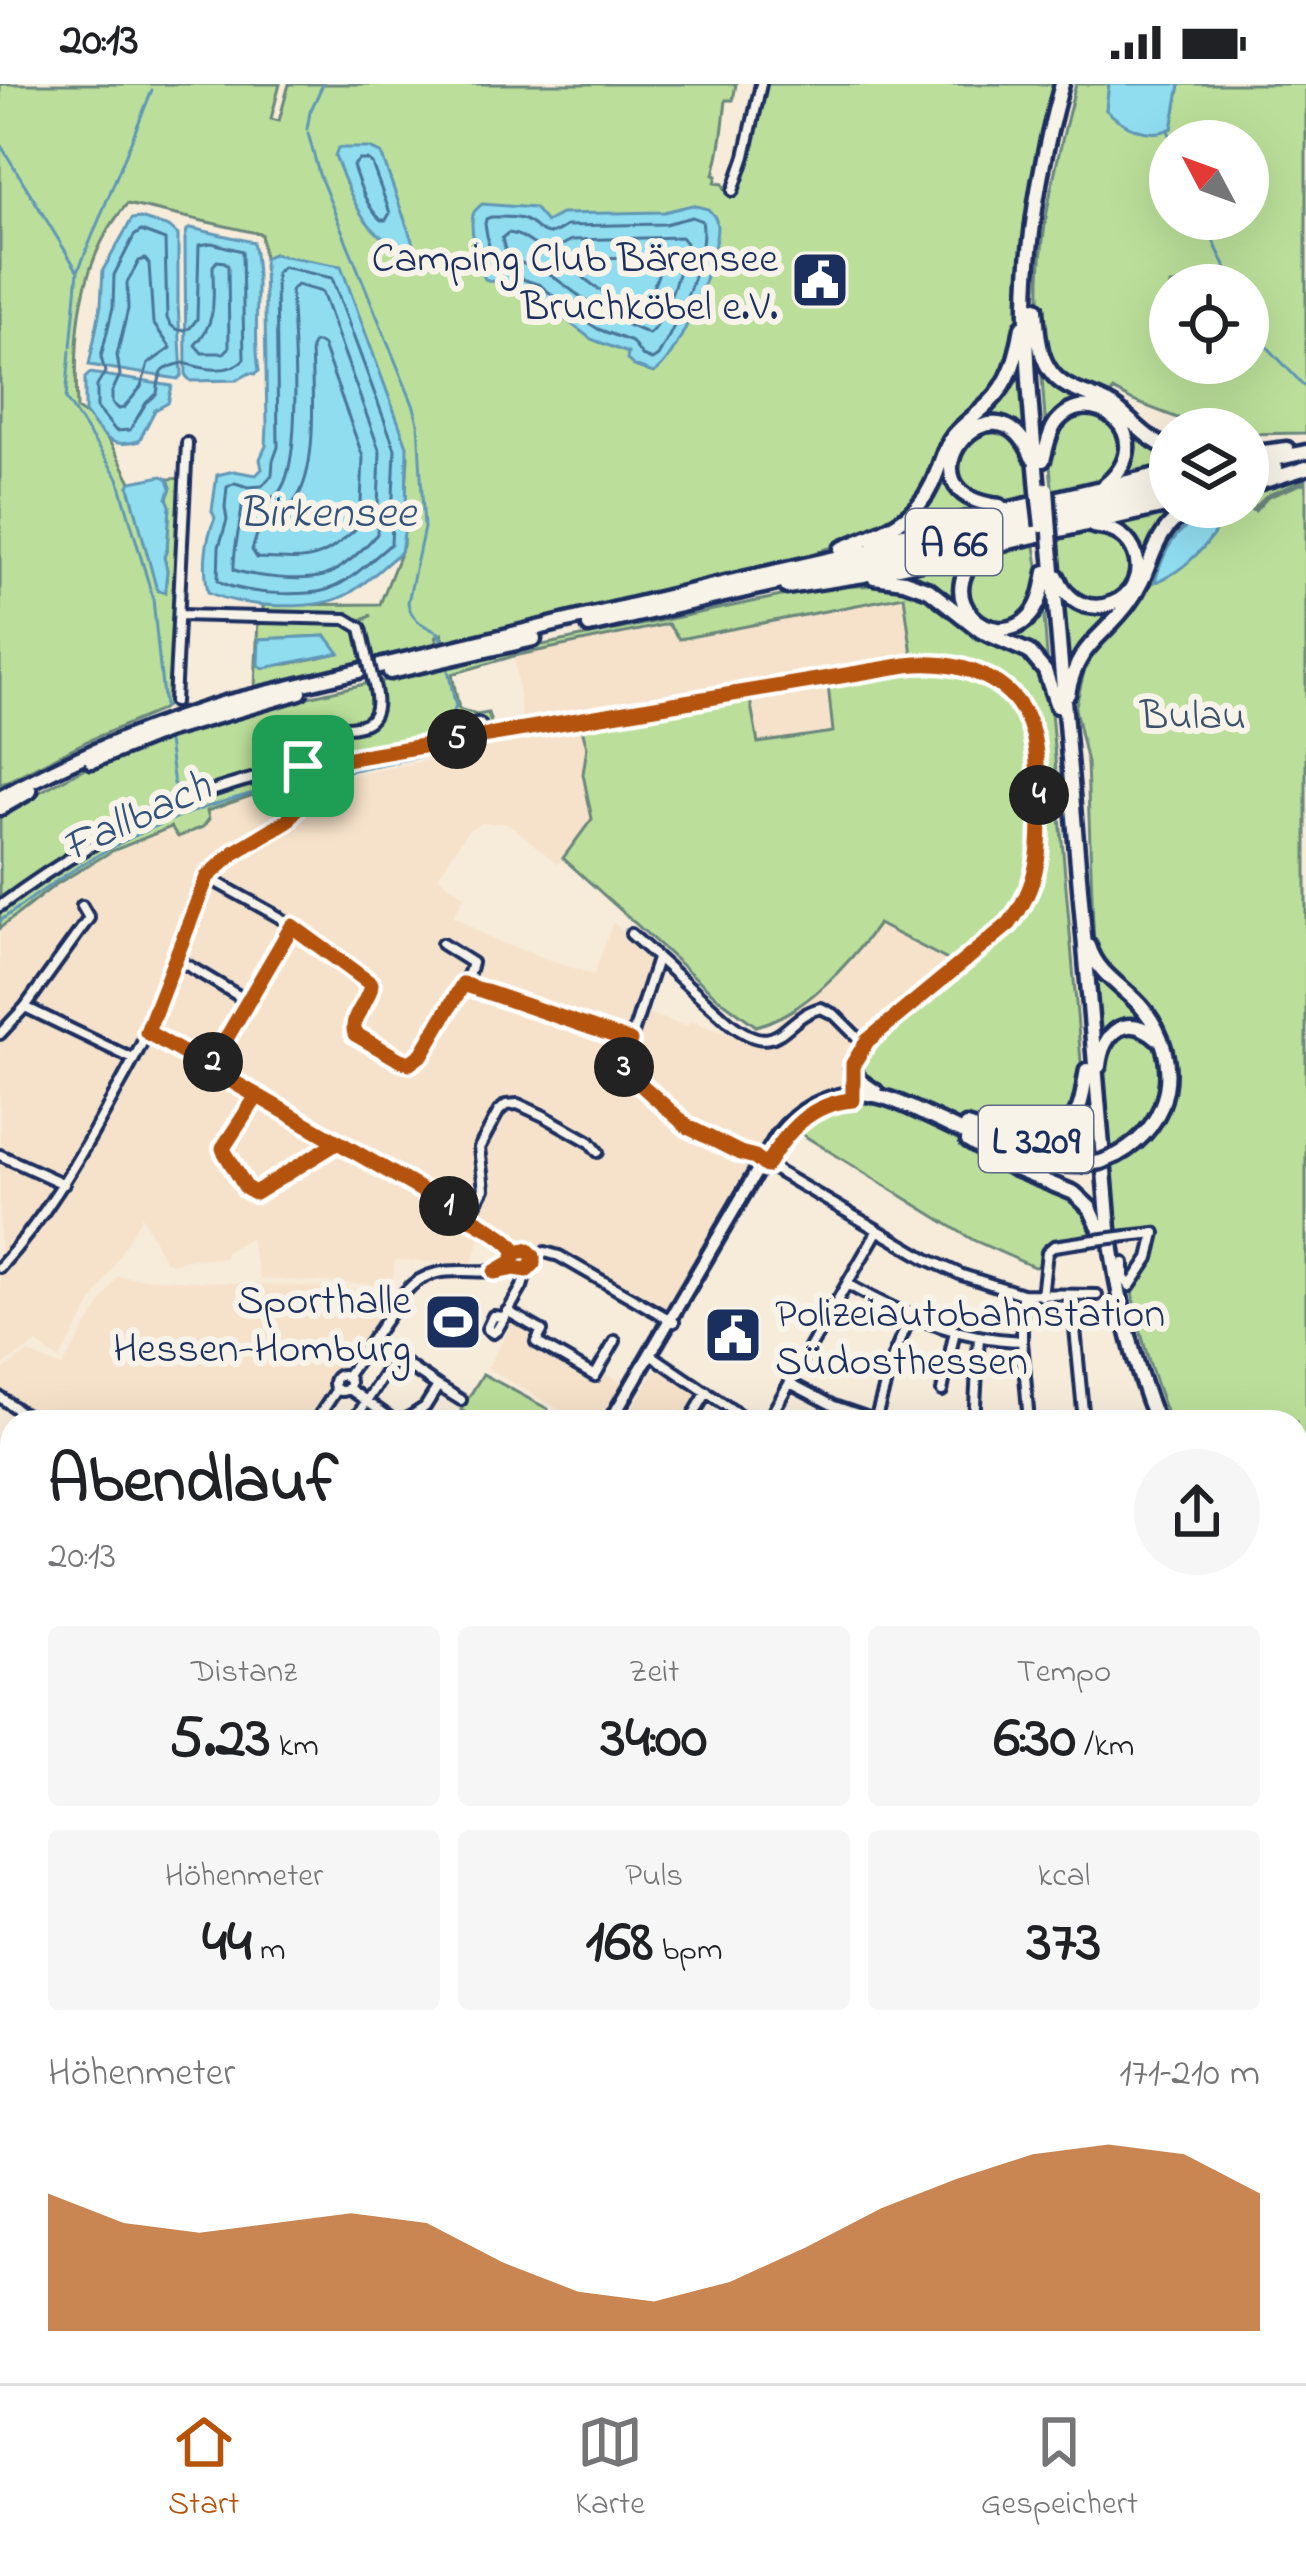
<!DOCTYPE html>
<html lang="de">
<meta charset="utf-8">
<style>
:root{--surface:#fff;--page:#f6f6f6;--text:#202124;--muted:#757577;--line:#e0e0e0;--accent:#b45309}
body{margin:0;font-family:"Indie Flower",sans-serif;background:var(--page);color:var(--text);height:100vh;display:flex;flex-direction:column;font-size:45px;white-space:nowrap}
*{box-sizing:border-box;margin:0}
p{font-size:39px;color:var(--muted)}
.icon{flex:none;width:66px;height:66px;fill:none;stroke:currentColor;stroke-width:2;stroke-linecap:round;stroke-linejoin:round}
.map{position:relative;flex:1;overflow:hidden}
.panel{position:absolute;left:0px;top:1326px;width:1308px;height:975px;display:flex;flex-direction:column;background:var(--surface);border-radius:36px 36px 0 0;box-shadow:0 12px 48px #0002}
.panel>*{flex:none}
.needle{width:78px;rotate:311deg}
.buttons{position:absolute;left:1149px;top:36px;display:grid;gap:24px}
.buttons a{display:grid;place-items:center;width:120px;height:120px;border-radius:50%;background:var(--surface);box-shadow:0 12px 48px #0002;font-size:60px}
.pin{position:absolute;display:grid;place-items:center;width:102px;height:102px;color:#fff;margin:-51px;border-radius:24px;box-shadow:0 6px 18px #0006}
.km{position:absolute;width:60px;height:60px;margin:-30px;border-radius:50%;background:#222;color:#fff;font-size:33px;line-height:60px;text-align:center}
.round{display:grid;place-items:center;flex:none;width:126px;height:126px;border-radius:63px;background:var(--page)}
.overview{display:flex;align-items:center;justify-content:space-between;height:204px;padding:0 48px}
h1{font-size:66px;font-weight:700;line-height:90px}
.stats{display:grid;grid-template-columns:repeat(3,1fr);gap:18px;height:204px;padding:12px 48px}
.stats div{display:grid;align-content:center;border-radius:12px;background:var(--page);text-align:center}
.stats b{font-size:60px;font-weight:700}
.stats small{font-size:33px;font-weight:400}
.stats p{font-size:33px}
.chart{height:336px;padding:24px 48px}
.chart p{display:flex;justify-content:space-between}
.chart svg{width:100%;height:216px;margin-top:12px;fill:var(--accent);opacity:.7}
.status{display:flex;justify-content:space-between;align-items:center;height:84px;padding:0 60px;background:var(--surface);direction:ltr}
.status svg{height:33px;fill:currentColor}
.menu{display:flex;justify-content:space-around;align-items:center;height:168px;border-top:3px solid var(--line);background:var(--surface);font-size:33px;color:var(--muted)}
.menu a{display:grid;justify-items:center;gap:6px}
.menu .on{color:var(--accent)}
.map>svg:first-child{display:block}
</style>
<div class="status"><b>20:13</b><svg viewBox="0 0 49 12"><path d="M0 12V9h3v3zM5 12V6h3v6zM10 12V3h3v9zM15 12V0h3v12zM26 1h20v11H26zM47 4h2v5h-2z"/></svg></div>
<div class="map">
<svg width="1306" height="2299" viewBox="0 0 1306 2299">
<rect width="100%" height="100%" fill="#f7ebda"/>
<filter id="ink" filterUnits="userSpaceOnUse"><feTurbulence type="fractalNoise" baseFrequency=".00833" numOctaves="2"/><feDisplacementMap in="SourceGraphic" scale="24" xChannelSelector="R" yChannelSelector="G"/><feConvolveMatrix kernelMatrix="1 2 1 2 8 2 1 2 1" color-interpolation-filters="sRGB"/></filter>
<g filter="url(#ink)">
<path fill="#f6e2ca" d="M904 512 914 585 834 648 758 659 749 611 582 641 587 663 583 690 592 735 563 774 557 780 515 744 505 739H482L468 746 438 793 465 812 453 832 493 856 594 891 613 838 655 875 613 1002 644 1014 678 1034 626 983 645 929 686 942 691 937 761 962 779 936 851 877 879 839 964 884 867 1005 788 1034 758 1074 668 1231 554 1166 521 1159 511 1167 482 1148 472 1180 395 1176 392 1201 260 1195 250 1154 227 1167 225 1174 187 1175 171 1180 164 1176 142 1132 59 1276 37 1259 0 1283V844L55 801 112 767 171 743 179 753 203 743 209 735 207 727 254 711 258 714 305 701 438 674 466 660 524 652 514 572 669 540 680 555Z
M117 1193 396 1207 306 1338H130L44 1335 0 1304V1288L28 1269 62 1283Z
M514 1236 535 1248 529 1260 600 1300 606 1290 627 1302 606 1338H581L487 1284Z
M658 1281 703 1312 686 1338H624Z
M12 1392V1597L0 1590V1399Z
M0 1605 12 1612V1833L0 1846Z"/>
<path fill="#bbdf9a" stroke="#6b877c" stroke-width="3" fill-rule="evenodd" d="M0 0H280L271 35 279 37 289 0H736L733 16H726C723 44 721 64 714 91L717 92 715 99 723 100 726 107 738 108 763 0H1055L1031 98 1024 141 1021 231 1010 282 925 411 882 445 804 473 445 561 442 550 436 553 439 561 373 576 367 547 360 539 372 531 358 537 340 531 263 530V521L380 520 403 462 408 372 273 170 264 174 261 150 127 120C77 178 74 252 77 325 103 340 118 372 131 398L129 403 159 507 165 508 167 486 164 473 167 465 170 422 167 414 171 404 168 395 183 394 172 618 159 627 87 657 0 701Z
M1076 0H1109L1106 26 1172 44 1180 0H1306V349L1248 350V345H1206L1133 317 1113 306 1110 313 1136 335C1113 323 1062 305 1050 282 1047 277 1047 270 1046 264 1027 184 1056 79 1076 0ZM1170 57H1248V135H1170ZM1170 201H1248V279H1170Z
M1022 275 1027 355 1012 342 967 346 950 398 964 418 986 426 889 448C927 426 931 389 956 356 978 328 1008 308 1022 275Z
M1041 278 1170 369V384L1136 392 1125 388 1131 369 1129 352 1087 322 1046 349Z
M1092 327 1121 346 1125 370 1105 395 1053 410C1051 388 1043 354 1062 337 1070 331 1083 330 1092 327Z
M983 348C1028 348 1028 380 1031 416 1005 420 971 426 957 396 954 390 956 382 955 375L973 351Z
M1306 391V396L1268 411 1252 426 1255 427 1268 413 1306 398V1526L1303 1522 1296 1524V1338H1170C1153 1294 1139 1249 1131 1202L1150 1175 1156 1147 1116 1150 1108 1080 1154 1044 1170 969 1109 892 1094 867 1087 679 1075 625 1087 576 1168 452C1196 421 1209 423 1248 423V408Z
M1170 423H1188L1173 434 1140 498 1068 597 1059 505 1069 516 1120 519 1139 472 1102 439Z
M1084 445 1116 450 1134 476 1128 503 1111 518 1075 514 1059 488 1057 449Z
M1034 456C1040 496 1045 505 1019 537L992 541 967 522 964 493C986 464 1000 463 1034 456Z
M971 470 958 513 997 547 1043 518 1048 585 948 516 885 492Z
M888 501 905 502 924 508 1025 571 1040 586 1050 616 1082 989 1072 1034 1044 1052 1001 1048 953 1036 867 1005 858 991 859 974 866 961 963 884 878 840C849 880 804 930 756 942L717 913 563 774 592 735 583 690 587 663 581 641 749 610 758 659 833 648 828 600 914 585 904 512 679 555 668 540 514 572 452 590 459 625 477 631 488 629 492 642 484 643 480 637H472L461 652 303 678V653L308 649 373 637C383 624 379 611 378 598L450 580 825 503Z
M258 534 345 536 358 545 365 578 255 604ZM326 552 338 569 289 580 258 581 260 555Z
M369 599 375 624C349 652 325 631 298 648L294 659 298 680 127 739 55 779 0 818V730C46 704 93 678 143 660 217 634 293 616 369 599Z
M280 690 293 696 297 703 258 715 253 711 207 727 209 735 203 743 178 753 171 743 112 767 55 801 0 844V825C93 759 170 718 280 690Z
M1089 869 1159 953 1130 939 1098 967Z
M1127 944 1158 958 1164 1002 1145 1044 1108 1071 1101 986 1105 960Z
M871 1019C923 1026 961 1061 1006 1083 1023 1091 1071 1107 1082 1118 1091 1126 1094 1141 1096 1152L1052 1161 1042 1182 1034 1183 973 1156 795 1046C817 1025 842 1021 871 1019Z
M1085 1022 1090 1077 1045 1075 972 1048 1040 1057Z
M483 1290 548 1325 547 1338C519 1338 484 1342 461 1326Z"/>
<path fill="#90ddf0" stroke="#6197b6" stroke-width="3" d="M1109 0H1180L1172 44C1149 56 1123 42 1106 26Z
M338 64H369L381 69 414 162C366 164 350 108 335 72Z
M482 120 534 124 546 138 561 130 664 128 692 121 708 125C714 132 716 132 717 142 718 171 679 277 653 289L634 282 627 276 628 269 591 255 534 211 485 195C478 183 468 142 474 128 476 125 479 123 482 120Z
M140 134 169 143 178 151V220L182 291 178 295 89 281 101 221 103 186 132 135Z
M191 144 253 158C262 199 252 245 259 287L255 290 250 289 237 296 191 297 186 292 185 155 187 146Z
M273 170 341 182 407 362 406 436 401 468C384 481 367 499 348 510 316 528 242 524 208 508 203 484 205 456 215 434L212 427 217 391 234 387 256 391 262 385 260 375 266 362 267 341 264 174Z
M90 289 172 302 168 319 155 326 139 357C108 366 103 351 85 329V294Z
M162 392 168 395 171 404 167 414 170 422 167 465 164 473 167 486 165 508 158 507 156 503 129 402 131 398Z
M1222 431C1217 456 1179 491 1155 498 1165 461 1181 433 1222 431Z
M326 552 339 569 264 584 258 581 259 555Z"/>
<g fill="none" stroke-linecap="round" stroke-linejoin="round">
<path stroke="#4a7598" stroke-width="3" d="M359 76H367L372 80 390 129 386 136H381C367 124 359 100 353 82Z
M491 133C500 133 513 132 522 135 542 142 540 160 566 142L665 140 692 133 702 137C709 171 676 242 658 272L652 276 642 272 632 258 598 245 575 230 540 201 493 185 485 140 486 135Z
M141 147 165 156 167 234C171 245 180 249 190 244L197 235 199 161 212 159 242 167 244 275C229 291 203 285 184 279 159 284 160 288 157 310L146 319 130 346 116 347 97 324V302L105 288 101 273 113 223 114 191 134 152Z
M508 149C537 152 533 178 572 156L681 153 686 159C680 185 668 233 649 250L605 231 547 188 507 174 502 154Z
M657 173 661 176 662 181 646 221 641 225C614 215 590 204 572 181L578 174Z
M145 175 149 180 153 239 171 264 148 280 141 303 124 324 119 325 112 319V308L120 291 117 271 128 225 127 199 139 177Z
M217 177 225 178 228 182 229 264 224 269H202L195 261C218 237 213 214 213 182Z
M283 183 332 194 395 365 391 460C372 475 352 497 329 505 307 514 235 510 218 496L219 463 227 436 225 423 227 403 235 399 248 403 262 402 272 391 273 377 278 363 276 189Z
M297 201 322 208 380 368 377 450C365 464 342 486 323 492 301 498 255 493 234 486 233 463 241 443 242 420 254 418 267 419 277 410 304 386 293 245 291 206Z
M314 259H319L323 262 363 373 360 441C319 479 312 477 257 474L252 466 261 438C272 433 285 429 294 418 319 388 312 303 311 264Z"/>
<path stroke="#6197b6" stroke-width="3" d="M307 45 310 28 323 0
M1168 46 1172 57
M308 49 319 90 414 323 418 339 424 444 408 518C410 536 424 542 439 549L442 560
M0 60 77 186
M1203 135 1234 201
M1248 228 1259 254 1306 304
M71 263 78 187 152 6
M70 267 66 315 118 394 153 515 164 623
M428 654 456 624 447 581
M168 658 176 715
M0 837C45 804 90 772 141 749 229 708 324 692 418 673L425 664
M0 2118 12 2123"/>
<g stroke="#1b2f5e" stroke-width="16">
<path id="minor" d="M733 107 745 72 761 0
M179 531 346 535 361 544 367 571
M174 618 187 359
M468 653 469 643 476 639 480 640 484 651
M303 683C281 605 390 681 375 605
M283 687 291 690 300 701
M207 793 279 833 371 900C370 918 349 932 355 950L404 978 418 976 422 971 469 889 472 879 442 860
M0 822C56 780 116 744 181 718 303 671 436 660 565 640 679 622 792 600 906 581 958 575 1016 592 1032 649 1038 669 1038 692 1039 713 1041 754 1041 793 1018 828 1004 849 983 864 964 879 930 906 895 931 864 960L853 980V1016
M631 850 731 940C781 978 783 932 821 924L835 931 864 960
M175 874 249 918
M657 875 625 974 624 983 688 1043 745 1071 753 1078 761 1079 772 1084 927 1175 962 1191 1022 1210 1097 1211
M463 900 630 957
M25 923 133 975
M148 949 477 1139 510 1159 516 1168
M0 950 25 923 89 834 82 822
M209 984 291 842
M257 1012 223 1064 251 1108 255 1109 338 1058
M0 1071 64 1100
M468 1134 484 1105 479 1064 499 1027 506 1021 518 1020 544 1032 590 1058 598 1068
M1127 1152 1155 1149 1149 1174 1130 1202
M512 1176a11 11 0 1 1 22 0a11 11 0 1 1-22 0Z
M533 1172 545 1168 559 1172 674 1238
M1124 1179V1194L1130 1202
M0 1183C44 1135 75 1081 107 1024 121 998 138 971 149 943 162 912 173 880 184 849 190 832 195 813 204 797 234 748 313 754 307 682
M847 1200C902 1231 958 1255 1022 1257
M1022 1210V1257L1029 1338
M1042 1212 1047 1168 1054 1162 1088 1157
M1072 1213 1084 1338
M507 1227 542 1247 536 1258 595 1292 615 1257
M505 1233 493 1232 487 1245 493 1249 497 1246 522 1203 527 1186
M650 1270 750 1338
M334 1299a8 8 0 1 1 16 0a8 8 0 1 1-16 0Z
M346 1293 405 1208C435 1173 477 1195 515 1184
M790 1299 834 1322 881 1338
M440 1303 461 1316
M348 1304 396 1338
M942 1307 955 1247
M0 1313 19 1327 41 1338
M875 1337 893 1273 910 1233
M315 1338 337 1305
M353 1338 392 1278 398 1275 438 1302 425 1323 402 1338
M689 1338 707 1308
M767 1338 878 1146
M974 1338 979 1252
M0 1490 12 1497
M1296 1577 1298 1580
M0 1635 5 1639
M0 1727 12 1741
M0 1858 12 1844
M1296 1869 1306 1861
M0 1953 12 1976
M0 2034 12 2014
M1296 2127 1306 2129
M1296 2158 1306 2185
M1296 2215 1306 2211
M77 2289 79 2299
M254 2289 262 2299
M300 2289 307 2299
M362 2289 370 2299
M421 2289 452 2296
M694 2289 701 2299
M896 2289 900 2299
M1098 2289 1104 2299
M464 2296 476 2299
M371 2299 382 2289
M572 2299 580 2289
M641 2299 646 2289
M877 2299 882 2289
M1274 2299 1306 2285"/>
</g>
<g stroke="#1b2f5e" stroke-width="20">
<path id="major" d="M610 1338 778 1051C798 1026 821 1014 852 1009
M1296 2140 1306 2135
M157 2289 158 2299
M166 2289 168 2299
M1252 2289 1256 2299
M1166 2299 1175 2289"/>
</g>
<g stroke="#1b2f5e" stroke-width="21">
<path id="highway" d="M1036 224C1038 257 1039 290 1073 305 1088 312 1104 315 1117 325 1135 340 1148 356 1170 365
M1248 370 1287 365
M1043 376C1047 363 1048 350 1056 339 1090 295 1165 353 1104 402
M1248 381 1306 368
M1248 392 1276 385
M1248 402 1306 384
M1038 407C1033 345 1026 283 1027 221 1028 146 1042 72 1062 0
M1000 422C890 410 994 280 1032 373
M873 457 1170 388
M1051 463 1109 1145C1118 1212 1131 1275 1157 1338
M841 465C875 450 914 439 931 402 940 385 942 366 954 351 964 339 978 330 989 319 1011 298 1017 272 1022 243
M984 466C925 513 995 572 1030 532 1041 520 1043 503 1046 488
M1057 492C1079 551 1157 515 1133 465 1125 449 1110 444 1093 442
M874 493 904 497 929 506 981 547 1029 568 1045 587 1057 622
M787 503 864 491 1170 421
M589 542 1170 409
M390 588 534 555
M1068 610C1077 559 1104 554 1130 517 1157 480 1147 451 1192 423
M92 677 166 647 300 608
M0 714C72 674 146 643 225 619L734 497 1170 398
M0 724 30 707
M1089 862C1098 892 1126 903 1144 926 1183 974 1173 1041 1117 1071
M1099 982C1103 947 1127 928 1157 954
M852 985 860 997 876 1008
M852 1009C883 1008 906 1022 933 1034 979 1056 1027 1082 1079 1081
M966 1042C1004 1053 1059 1071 1079 1024 1084 1011 1084 998 1087 986
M968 1057 1013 1084 1074 1109 1090 1124 1102 1150
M1296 1556 1306 1568"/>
</g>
<use href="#minor" stroke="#f7f3e8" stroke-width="8"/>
<use href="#major" stroke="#f7f3e8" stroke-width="10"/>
<use href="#highway" stroke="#f7f3e8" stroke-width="12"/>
<path stroke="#1b2f5e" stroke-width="3" d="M0 1583 12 1589
M1296 2045 1306 2043"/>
<g stroke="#1b2f5e" stroke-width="16" stroke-linecap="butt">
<path id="minor-bridge" d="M367 571 375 605
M1088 1157 1127 1152"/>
</g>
<g stroke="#1b2f5e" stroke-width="21" stroke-linecap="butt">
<path id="highway-bridge" d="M1047 405 1051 463
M1038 407 1042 442
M1079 1081 1101 1078 1117 1071"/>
</g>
<use href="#minor-bridge" stroke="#f7f3e8" stroke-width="8"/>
<use href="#highway-bridge" stroke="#f7f3e8" stroke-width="12"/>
</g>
</g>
<g fill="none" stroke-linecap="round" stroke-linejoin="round" filter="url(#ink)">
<g stroke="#fff" stroke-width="24">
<path id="route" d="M303 682 299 694 303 715 288 736 235 768 207 793 147 948C239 1002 331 1054 423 1107 445 1120 506 1149 516 1168L512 1178 495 1188 515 1184 527 1186 533 1180V1172L527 1166 516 1168C508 1152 484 1143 468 1133L338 1058 255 1109 246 1104 224 1067 223 1064 257 1012 209 984 292 842 371 900C370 918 349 932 355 950L400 976 410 979 422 970 463 900 630 957 624 978 629 990 688 1043 740 1069 755 1073 766 1082C787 1047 810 1019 853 1016V980L867 957 1009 840C1039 802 1042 762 1039 716 1038 694 1038 672 1033 651 1018 593 959 575 906 581 705 615 504 648 303 682"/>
</g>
<use href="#route" stroke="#b45309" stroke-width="15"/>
</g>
<defs>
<g id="civic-square" transform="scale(3)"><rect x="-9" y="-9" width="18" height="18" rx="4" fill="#1b2f5e" stroke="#f7f3e8"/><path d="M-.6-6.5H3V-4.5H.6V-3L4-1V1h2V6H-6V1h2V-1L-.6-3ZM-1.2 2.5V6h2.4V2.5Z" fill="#fff"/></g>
<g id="stadium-square" transform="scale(3)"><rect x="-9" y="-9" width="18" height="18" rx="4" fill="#1b2f5e" stroke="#f7f3e8"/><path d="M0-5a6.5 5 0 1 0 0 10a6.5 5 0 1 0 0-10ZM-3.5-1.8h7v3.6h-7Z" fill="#fff"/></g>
</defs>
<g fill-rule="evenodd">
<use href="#civic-square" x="820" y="196"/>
<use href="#stadium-square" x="453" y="1238"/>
<use href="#civic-square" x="733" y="1251"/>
</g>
<g text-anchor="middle" stroke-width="12" stroke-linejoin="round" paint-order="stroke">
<g fill="#f7f3e8" stroke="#5d6a87" stroke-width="3">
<rect x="906" y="425" width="96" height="66" rx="9"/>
<rect x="979" y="1022" width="114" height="66" rx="9"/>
</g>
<g font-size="39" font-weight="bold" fill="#1b2f5e">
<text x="954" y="472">A 66</text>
<text x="1036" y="1069">L 3209</text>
</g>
<g font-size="42" fill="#1b2f5e" stroke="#f7f3e8" text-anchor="end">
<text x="778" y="187">Camping Club Bärensee<tspan x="778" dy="48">Bruchköbel e.V.</tspan></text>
<text x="411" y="1229">Sporthalle<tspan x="411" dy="48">Hessen-Homburg</tspan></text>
<text x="775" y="1242" text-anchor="start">Polizeiautobahnstation<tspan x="775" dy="48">Südosthessen</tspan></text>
</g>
<g font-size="42" fill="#3b526a" stroke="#f7f3e8">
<text x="1193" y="644">Bulau</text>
</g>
<g font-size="45" font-style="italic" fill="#32527b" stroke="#f7f3e8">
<text x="327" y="442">Birkensee</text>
<text transform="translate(135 730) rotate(-25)" y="16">Fallbach</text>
</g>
</g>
</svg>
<div class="buttons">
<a><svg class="needle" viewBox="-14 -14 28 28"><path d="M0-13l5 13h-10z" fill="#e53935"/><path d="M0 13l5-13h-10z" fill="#757577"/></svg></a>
<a><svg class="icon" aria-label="locate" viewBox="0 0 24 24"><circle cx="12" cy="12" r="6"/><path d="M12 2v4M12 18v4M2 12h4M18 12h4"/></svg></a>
<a><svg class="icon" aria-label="layers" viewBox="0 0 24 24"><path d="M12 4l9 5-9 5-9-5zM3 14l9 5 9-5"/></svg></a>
</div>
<div class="pin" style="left:303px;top:682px;background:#1e9e55"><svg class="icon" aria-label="arrive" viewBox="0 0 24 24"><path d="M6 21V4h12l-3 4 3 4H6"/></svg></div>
<b class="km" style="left:449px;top:1122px">1</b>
<b class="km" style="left:213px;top:978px">2</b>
<b class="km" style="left:624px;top:983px">3</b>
<b class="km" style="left:1039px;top:711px">4</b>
<b class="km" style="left:457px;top:655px">5</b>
<section class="panel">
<div class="overview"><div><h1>Abendlauf</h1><p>20:13</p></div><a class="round"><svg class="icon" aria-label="share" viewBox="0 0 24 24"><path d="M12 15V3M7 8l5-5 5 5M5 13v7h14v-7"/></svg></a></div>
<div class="stats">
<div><p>Distanz</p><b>5.23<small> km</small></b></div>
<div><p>Zeit</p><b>34:00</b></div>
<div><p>Tempo</p><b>6:30<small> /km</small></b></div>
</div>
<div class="stats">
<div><p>Höhenmeter</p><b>44<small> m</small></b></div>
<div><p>Puls</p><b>168<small> bpm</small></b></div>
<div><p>kcal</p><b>373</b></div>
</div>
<div class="chart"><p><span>Höhenmeter</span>171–210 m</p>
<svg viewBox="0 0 160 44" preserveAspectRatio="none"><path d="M0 44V16L10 22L20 24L30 22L40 20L50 22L60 30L70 36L80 38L90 34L100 27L110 19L120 13L130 8L140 6L150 8L160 16V44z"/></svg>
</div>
</section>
</div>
<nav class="menu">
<a class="on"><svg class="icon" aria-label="home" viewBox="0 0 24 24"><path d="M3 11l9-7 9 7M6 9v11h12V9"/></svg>Start</a>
<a><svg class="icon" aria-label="map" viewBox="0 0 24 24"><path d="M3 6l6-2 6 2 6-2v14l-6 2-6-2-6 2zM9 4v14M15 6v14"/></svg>Karte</a>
<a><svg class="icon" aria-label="saved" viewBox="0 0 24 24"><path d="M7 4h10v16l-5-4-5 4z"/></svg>Gespeichert</a>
</nav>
